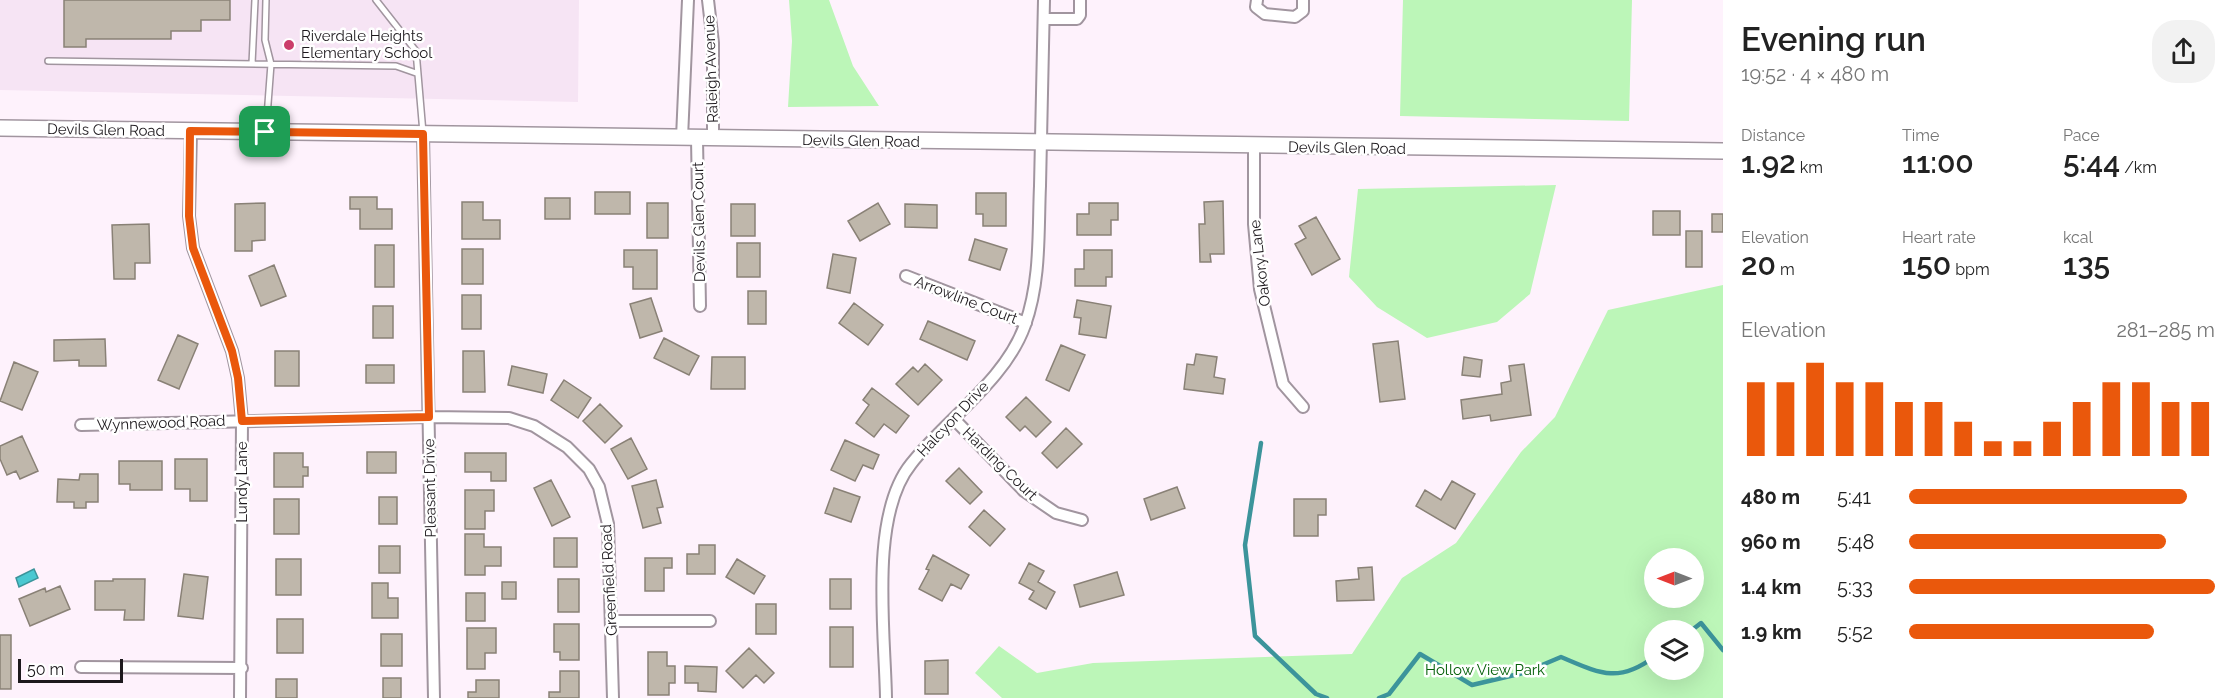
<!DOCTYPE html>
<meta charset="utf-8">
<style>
:root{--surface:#fff;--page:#f2f2f2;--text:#222;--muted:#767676;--accent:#ea580c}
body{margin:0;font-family:Raleway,sans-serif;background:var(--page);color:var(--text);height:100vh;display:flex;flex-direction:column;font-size:22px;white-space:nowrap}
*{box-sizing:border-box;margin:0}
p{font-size:20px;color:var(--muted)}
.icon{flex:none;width:33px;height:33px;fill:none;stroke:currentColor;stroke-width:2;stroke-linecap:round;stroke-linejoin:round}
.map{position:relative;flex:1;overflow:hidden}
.side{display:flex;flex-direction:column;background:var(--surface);width:510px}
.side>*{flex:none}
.needle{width:39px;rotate:270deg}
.controls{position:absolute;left:1644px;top:548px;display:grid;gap:12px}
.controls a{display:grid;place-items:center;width:60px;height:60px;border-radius:50%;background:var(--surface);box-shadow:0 6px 24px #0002;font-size:30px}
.scale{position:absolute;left:18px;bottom:15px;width:105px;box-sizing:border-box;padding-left:6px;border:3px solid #1d191d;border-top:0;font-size:16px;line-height:21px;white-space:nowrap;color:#1d191d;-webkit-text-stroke:4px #fff;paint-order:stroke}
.pin{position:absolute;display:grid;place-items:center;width:51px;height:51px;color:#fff;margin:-26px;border-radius:12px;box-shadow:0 3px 9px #0006}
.round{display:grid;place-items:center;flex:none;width:63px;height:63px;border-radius:24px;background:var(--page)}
.overview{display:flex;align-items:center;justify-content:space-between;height:102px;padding:0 18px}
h1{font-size:33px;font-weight:600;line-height:45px}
.metrics{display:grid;grid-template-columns:repeat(3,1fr);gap:9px;height:102px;padding:6px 18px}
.metrics div{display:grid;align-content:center}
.metrics b{font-size:30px;font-weight:600}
.metrics small{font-size:16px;font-weight:400}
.metrics p{font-size:16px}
.chart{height:168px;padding:12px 18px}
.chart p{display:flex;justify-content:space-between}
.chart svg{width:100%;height:108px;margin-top:6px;stroke:var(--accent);stroke-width:6}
ul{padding:0 18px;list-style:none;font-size:20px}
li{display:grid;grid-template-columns:96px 72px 1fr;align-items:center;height:45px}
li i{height:15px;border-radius:8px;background:var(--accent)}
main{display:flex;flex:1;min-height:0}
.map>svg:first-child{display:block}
</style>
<main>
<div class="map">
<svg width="1723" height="698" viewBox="0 0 1723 698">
<rect width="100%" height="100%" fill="#fef2fc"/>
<path fill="#f6e4f4" d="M0 0H579L578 102 0 90Z"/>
<path fill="#bcf6b8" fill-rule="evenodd" d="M789 0H829L853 66 879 106 788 107 792 41Z
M1403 0H1632L1629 121 1400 116Z
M1556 185 1530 294 1497 322 1427 338 1377 307 1349 277 1358 189Z
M1723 285V698H1002L975 673 999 646 1037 673 1093 663 1352 654 1402 578 1456 543 1521 452 1555 417 1608 310ZM1654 558H1694V597H1654ZM1654 630H1694V669H1654Z"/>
<path fill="#4ac8d1" stroke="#3c949b" stroke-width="1.5" d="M34 569 38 578 19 587 16 578Z"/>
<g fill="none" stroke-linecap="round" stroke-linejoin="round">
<path stroke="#3c949b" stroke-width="4.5" d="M1261 443 1245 545 1255 636 1316 694 1327 698
M1692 630 1701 623 1723 650
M1379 698 1389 694 1420 654 1472 685 1523 673 1561 657C1599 673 1618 684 1654 657"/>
</g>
<path fill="#bfb7ab" stroke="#898176" stroke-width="1.5" d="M64 0H230V20H201V31H171V39H86V47H64Z
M595 192H630V214H595Z
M976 193H1006V226H983V214H976Z
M350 197H377V209H392V229H360V209H350Z
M545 198H570V219H545Z
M1223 201 1224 254H1210L1211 262H1200L1199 224H1205L1204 202Z
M462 202H483V220H500V239H462Z
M265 203V240L252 241V251H235V204Z
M647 203H668V238H647Z
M878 203 890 224 860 241 848 221Z
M1089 203H1118V220H1111V235H1077V214H1089Z
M731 204H755V236H731Z
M905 204 937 205V228L905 227Z
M1653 211H1680V235H1653Z
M1712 214H1723V232H1712Z
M1316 217 1340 259 1312 275 1295 244 1306 238 1299 226Z
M149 224 150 263H135V279H114L112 225Z
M1686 231H1702V267H1686Z
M975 239 1007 249 1000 270 969 260Z
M737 243H760V277H737Z
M375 245H394V287H375Z
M462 249H483V284H462Z
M624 250H657V289H633V267H624Z
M1084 250H1112V277H1106V286H1075V269H1084Z
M833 254 856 258 850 293 827 288Z
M274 265 286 296 261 306 249 276Z
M748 291H766V324H748Z
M462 295H481V329H462Z
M651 298 662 331 640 338 630 304Z
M1077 300 1111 306 1106 338 1079 334 1081 318 1074 317Z
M854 303 883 325 868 345 839 323Z
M373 306H393V338H373Z
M928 321 975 341 967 360 920 339Z
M178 335 198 344 179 389 158 380Z
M664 338 699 356 689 375 654 358Z
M105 339 106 366H79V360L54 361V340Z
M1398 341 1405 399 1380 402 1373 344Z
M1061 345 1085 355 1069 391 1046 380Z
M275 351H299V386H275Z
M463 351H484L485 392H463Z
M1196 354 1217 357 1214 377 1225 379 1223 394 1184 389 1187 364 1194 365Z
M712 357H745V389H711Z
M1464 357 1482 360 1480 377 1462 375Z
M14 362 38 372 22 410 0 401Z
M925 364 942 380 918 405 896 384 913 367 918 372Z
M1524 364 1531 415 1491 421 1490 415 1463 419 1461 400 1502 394 1501 383 1511 381 1509 366Z
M366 365H394V383H366Z
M512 366 547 374 543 393 508 385Z
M564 380 591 398 578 418 551 400Z
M872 388 909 416 896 433 884 424 874 437 856 423 869 405 863 400Z
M1026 397 1051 422 1036 437 1025 426 1020 431 1006 417Z
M600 404 622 426 605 443 583 421Z
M1066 428 1082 444 1057 468 1042 453Z
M22 436 38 471 20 479 16 471 7 475 0 459V446Z
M631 438 647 469 628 479 611 449Z
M845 440 879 455 873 469 863 465 855 481 831 470Z
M367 452H396V473H367Z
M274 453H303V467H308V476H303V487H274Z
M465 453H506V481H491V472H465Z
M175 459H207V501H190V489H175Z
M119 461H162V490H130V484H119Z
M959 468 982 492 970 504 946 481Z
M80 474H98V502H86V508H74V502H57L58 479 79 480Z
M551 480 570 517 552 526 534 488Z
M656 480 663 507 657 508 661 523 643 528 632 486Z
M1452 481 1475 494 1455 529 1416 506 1425 490 1441 500Z
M1177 487 1185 508 1151 520 1144 499Z
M834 488 860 497 851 522 825 513Z
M465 490H494V511H485V529H465Z
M379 497H397V524H379Z
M274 499H299V534H274Z
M1294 499H1326V515H1318V536H1294Z
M984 510 1005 529 990 546 969 527Z
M465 534H484V547H501V566H485V575H465Z
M554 538H577V567H554Z
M699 545H715V574H687V554H699Z
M379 546H400V573H379Z
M933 555 969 575 961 589 951 584 942 601 919 589 929 570 926 569Z
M645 558H672V568H664V591H645Z
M276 559H301V595H276Z
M737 559 765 576 754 594 726 577Z
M1029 563 1044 571 1038 582 1055 592 1046 609 1029 599 1034 591 1019 583Z
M1372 567 1374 600 1337 601 1336 581 1359 579 1358 568Z
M1117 572 1124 595 1080 607 1074 585Z
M184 574 208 577 203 619 178 616Z
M113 579H145L144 620H124L125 610H95V581H113Z
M558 579H579V612H558Z
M830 579H851V609H830Z
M502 582H516V599H502Z
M372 583H388V598H398V618H372Z
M60 586 70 609 30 626 19 599 45 588 46 592Z
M466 593H485V621H466Z
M756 604H776V634H756Z
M277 619H303V653H277Z
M554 624H579V660H560V652H554Z
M830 627H853V667H830Z
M467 628H496V653H485V669H467Z
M381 634H402V666H381Z
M0 635H11V689H0Z
M749 648 774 673 764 683 756 675 743 688 726 671Z
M648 652H667V666H675V683H669V695H648Z
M948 660V694H925V661Z
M685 666 717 667 716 692 698 691V683H685Z
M560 671H579V698H549V692H560Z
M383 678H401V698H383Z
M276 679H297V698H276Z
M476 680H499V698H468V692H476Z"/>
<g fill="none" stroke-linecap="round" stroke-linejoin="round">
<g stroke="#a1959f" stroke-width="8">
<path id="lane" d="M266 0 265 40 271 64 266 130
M376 0 416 51 423 133
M48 61 396 66 416 73
M252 64 255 0"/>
</g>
<g stroke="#a1959f" stroke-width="14">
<path id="street" d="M708 0 713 43V139
M1257 0 1256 7 1265 14 1295 17 1303 11V0
M1044 19H1077L1080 15V0
M191 131 189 216 193 248 232 351 238 378 242 421 240 698
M423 134 434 698
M682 138 688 0
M697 139 700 306
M1254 147V224L1260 289 1283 384 1303 407
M906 276 1026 323
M954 419 1024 491 1056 513 1082 520
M81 425 429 417 509 418 534 426 567 447 589 469 599 487 608 524 613 698
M611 621H710
M81 667 242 668
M886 698C885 632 869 516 911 464 947 418 1005 381 1025 325 1041 280 1038 232 1040 186 1041 124 1043 62 1044 0"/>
</g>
<g stroke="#a1959f" stroke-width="18">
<path id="secondary" d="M0 128 1723 151"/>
</g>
<use href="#lane" stroke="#fff" stroke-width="5"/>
<use href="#street" stroke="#fff" stroke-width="10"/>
<use href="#secondary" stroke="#fff" stroke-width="15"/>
</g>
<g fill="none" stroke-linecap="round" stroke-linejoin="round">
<g stroke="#fff" stroke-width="12">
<path id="route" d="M190 131 423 134 429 417 242 421 238 378 232 351 193 248 189 216Z"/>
</g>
<use href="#route" stroke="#ea580c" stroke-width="8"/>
</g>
<circle fill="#cb3d6a" stroke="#fff" stroke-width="2" cx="289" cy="45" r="6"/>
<g text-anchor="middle" stroke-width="5" stroke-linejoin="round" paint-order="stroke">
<g font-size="15" fill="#1d191d" stroke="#fff" text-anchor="start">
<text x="301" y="41">Riverdale Heights<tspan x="301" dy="17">Elementary School</tspan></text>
</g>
<g font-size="15" fill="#1d191d" stroke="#fff">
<text transform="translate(711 69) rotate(-92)" y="5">Raleigh Avenue</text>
<text transform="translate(106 130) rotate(1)" y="5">Devils Glen Road</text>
<text transform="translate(861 141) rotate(1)" y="5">Devils Glen Road</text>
<text transform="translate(1347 148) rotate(1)" y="5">Devils Glen Road</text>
<text transform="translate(699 222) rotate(-91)" y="5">Devils Glen Court</text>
<text transform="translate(1260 263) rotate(-97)" y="5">Oakory Lane</text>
<text transform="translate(966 300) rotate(21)" y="5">Arrowline Court</text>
<text transform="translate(953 419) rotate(-47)" y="5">Halcyon Drive</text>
<text transform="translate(161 423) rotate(-2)" y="5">Wynnewood Road</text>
<text transform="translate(1000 464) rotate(44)" y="5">Harding Court</text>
<text transform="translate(242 482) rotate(-90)" y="5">Lundy Lane</text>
<text transform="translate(430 488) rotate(-91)" y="5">Pleasant Drive</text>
<text transform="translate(609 580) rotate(-93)" y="5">Greenfield Road</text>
</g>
<g font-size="15" fill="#056009" stroke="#fff">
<text x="1485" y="675">Hollow View Park</text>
</g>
</g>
</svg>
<div class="controls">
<a><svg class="needle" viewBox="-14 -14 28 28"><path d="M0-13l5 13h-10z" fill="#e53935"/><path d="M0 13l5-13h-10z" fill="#767676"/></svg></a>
<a><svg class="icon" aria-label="layers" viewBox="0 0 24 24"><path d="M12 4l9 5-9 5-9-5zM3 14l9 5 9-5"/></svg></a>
</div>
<div class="scale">50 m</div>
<div class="pin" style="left:265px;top:132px;background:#1e9e55"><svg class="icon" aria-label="arrive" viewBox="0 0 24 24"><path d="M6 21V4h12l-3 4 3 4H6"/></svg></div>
</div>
<section class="side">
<div class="overview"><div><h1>Evening run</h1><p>19:52 · 4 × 480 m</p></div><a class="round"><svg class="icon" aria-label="share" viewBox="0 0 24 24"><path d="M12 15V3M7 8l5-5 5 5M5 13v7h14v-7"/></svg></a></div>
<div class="metrics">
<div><p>Distance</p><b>1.92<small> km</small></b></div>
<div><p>Time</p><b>11:00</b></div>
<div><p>Pace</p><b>5:44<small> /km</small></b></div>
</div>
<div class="metrics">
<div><p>Elevation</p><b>20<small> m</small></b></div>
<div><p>Heart rate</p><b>150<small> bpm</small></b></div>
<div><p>kcal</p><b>135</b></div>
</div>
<div class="chart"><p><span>Elevation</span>281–285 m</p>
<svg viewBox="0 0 160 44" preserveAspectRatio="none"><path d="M5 44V14M15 44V14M25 44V6M35 44V14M45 44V14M55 44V22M65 44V22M75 44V30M85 44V38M95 44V38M105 44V30M115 44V22M125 44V14M135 44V14M145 44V22M155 44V22"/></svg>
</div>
<ul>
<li><b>480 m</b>5:41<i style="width:91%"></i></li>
<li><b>960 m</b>5:48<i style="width:84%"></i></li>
<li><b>1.4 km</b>5:33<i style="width:100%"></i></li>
<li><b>1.9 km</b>5:52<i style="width:80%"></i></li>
</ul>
</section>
</main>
